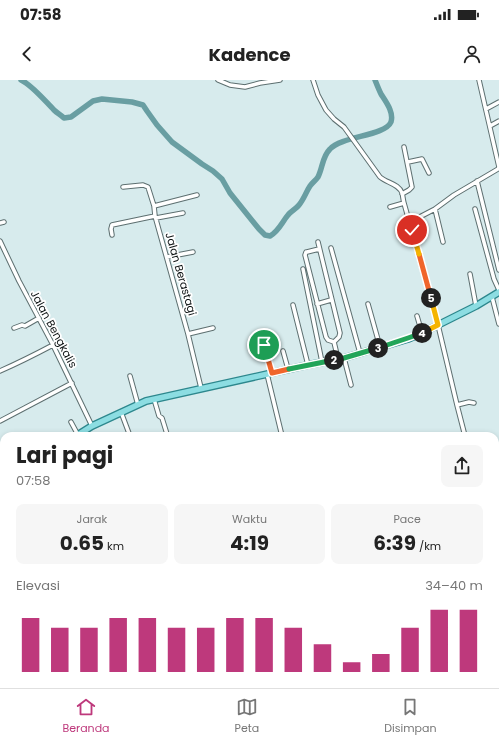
<!DOCTYPE html>
<html lang="id">
<meta charset="utf-8">
<style>
:root{--surface:#fff;--page:#f6f6f6;--text:#222;--muted:#767676;--line:#e0e0e0;--accent:#be397c}
body{margin:0;font-family:Poppins,sans-serif;background:var(--page);color:var(--text);height:100vh;display:flex;flex-direction:column;font-size:15px;white-space:nowrap}
*{box-sizing:border-box;margin:0}
p{font-size:13px;color:var(--muted)}
.icon{flex:none;width:22px;height:22px;fill:none;stroke:currentColor;stroke-width:2;stroke-linecap:round;stroke-linejoin:round}
.map{position:relative;flex:1;overflow:hidden}
.side{position:absolute;left:0px;top:352px;width:499px;height:256px;display:flex;flex-direction:column;background:var(--surface);border-radius:12px 12px 0 0;box-shadow:0 2px 6px #0003}
.side>*{flex:none}
.pin{position:absolute;display:grid;place-items:center;width:34px;height:34px;color:#fff;margin:-17px;border:2px solid #fff;border-radius:50%;box-shadow:0 1px 4px #0007}
.km{position:absolute;width:20px;height:20px;margin:-10px;border-radius:50%;background:#222;color:#fff;font-size:11px;line-height:20px;text-align:center}
.round{display:grid;place-items:center;flex:none;width:42px;height:42px;border-radius:8px;background:var(--page)}
.summary{display:flex;align-items:center;justify-content:space-between;height:68px;padding:0 16px}
h1{font-size:22px;font-weight:700;line-height:30px}
.metrics{display:grid;grid-template-columns:repeat(3,1fr);gap:6px;height:68px;padding:4px 16px}
.metrics div{display:grid;align-content:center;border-radius:8px;background:var(--page);text-align:center}
.metrics b{font-size:20px;font-weight:700}
.metrics small{font-size:11px;font-weight:400}
.metrics p{font-size:11px}
.chart{height:112px;padding:8px 16px}
.chart p{display:flex;justify-content:space-between}
.chart svg{width:100%;height:72px;margin-top:4px;stroke:var(--accent);stroke-width:6}
.status{display:flex;justify-content:space-between;align-items:center;height:28px;padding:0 20px;background:var(--surface);direction:ltr}
.status svg{height:11px;fill:currentColor}
header{display:flex;justify-content:space-between;align-items:center;height:52px;padding:0 16px;background:var(--surface);font-size:18px;font-weight:700}
.dock{display:flex;justify-content:space-around;align-items:center;height:56px;border-top:1px solid var(--line);background:var(--surface);font-size:11px;color:var(--muted)}
.dock a{display:grid;justify-items:center;gap:2px}
.dock .on{color:var(--accent)}
.map>svg:first-child{display:block}
</style>
<div class="status"><b>07:58</b><svg viewBox="0 0 49 12"><path d="M0 12V9h3v3zM5 12V6h3v6zM10 12V3h3v9zM15 12V0h3v12zM26 1h20v11H26zM47 4h2v5h-2z"/></svg></div>
<header><svg class="icon" aria-label="back" viewBox="0 0 24 24"><path d="M15 5l-7 7 7 7"/></svg>Kadence<svg class="icon" aria-label="person" viewBox="0 0 24 24"><circle cx="12" cy="8" r="4"/><path d="M4 21q1-7 8-7t8 7"/></svg></header>
<div class="map">
<svg width="499" height="608" viewBox="0 0 499 608">
<rect width="100%" height="100%" fill="#d7ebed"/>
<g fill="none" stroke-linecap="round" stroke-linejoin="round">
<path stroke="#699ea2" stroke-width="5.5" d="M21 0C32 5 45 21 54 30 57 33 61 35 64 38L71 37 93 21 102 19 132 22 143 25 147 31 157 45 172 62 202 84 213 91 222 99 230 113 259 149 265 155 270 156C279 151 282 142 288 135 291 131 296 129 299 125 304 119 306 112 310 106 312 103 316 100 318 97 323 87 322 77 330 69 342 56 385 56 391 42 394 32 386 22 381 14 379 10 377 5 375 0"/>
<g stroke="#5d6f70" stroke-width="5.5">
<path id="minor" d="M218 0 230 5 245 7 260 3 280 0
M313 0 318 15 326 30 334 39 344 47 380 97C387 103 399 104 402 113 403 116 403 120 404 123L438 245 457 325 465 356
M486 29 499 22
M490 46 499 41
M408 82 422 79 429 93
M477 101 499 190
M123 107 143 105 148 107 154 126 155 136 188 254 201 308
M402 114 409 110 412 107 404 67
M154 126 197 115
M390 127 404 123
M435 129 443 162
M475 129 494 199 499 210
M156 138 183 133
M410 142 435 129 454 115 498 89 499 87 479 0
M0 143 4 142
M112 155 111 149 112 145 155 136
M402 156 412 150
M0 161 19 201 53 265 92 346
M318 162 340 253 339 257 334 262 338 279
M331 168 360 273
M319 169 307 172H306L305 175 326 257 328 260 334 262
M167 177 193 172
M303 189 322 282
M470 194 476 226
M492 217 499 244
M317 224 331 220
M368 224 380 267
M293 225 308 285
M417 236 422 253
M14 248 22 245 25 246 39 238
M188 254 213 248
M264 265 272 293
M283 271 288 289
M344 278 351 305
M0 291C18 283 36 274 53 265
M267 294 282 356
M130 296 138 325
M154 319 159 336 162 338 167 354
M457 325 469 322 474 323
M121 332 130 356
M0 341 72 303
M71 342 78 355
M495 391 499 390
M495 421 499 420
M495 432 498 431
M495 448 499 447
M495 464 499 463
M495 473 499 483
M1 488 4 498
M0 542H4
M495 552 499 551
M0 582 4 586
M495 589 499 588
M193 604 194 608
M323 604 324 608
M396 604 397 608
M408 604 409 608
M421 604 423 608
M275 607 292 604
M2 608 5 604
M98 608 115 604
M155 608 169 604
M248 608 267 604
M497 608 499 607"/>
</g>
<g stroke="#2d878d" stroke-width="8">
<path id="primary" d="M76 356 92 346 146 321 308 285 344 278 408 259 422 253 476 226 499 212
M0 396 4 394"/>
</g>
<use href="#minor" stroke="#fff" stroke-width="3.5"/>
<use href="#primary" stroke="#8cdde2" stroke-width="5.5"/>
</g>
<g fill="none" stroke-linecap="round" stroke-linejoin="round">
<g stroke="#fff" stroke-width="8">
<path id="split-1" d="M264 265 272 293 289 289"/>
</g>
<g stroke="#fff" stroke-width="8">
<path id="split-2" d="M289 289 334 280"/>
</g>
<g stroke="#fff" stroke-width="8">
<path id="split-3" d="M334 280 344 278 378 268"/>
</g>
<g stroke="#fff" stroke-width="8">
<path id="split-4" d="M378 268 408 258 422 253"/>
</g>
<g stroke="#fff" stroke-width="8">
<path id="split-5" d="M422 253 438 245 431 218"/>
</g>
<g stroke="#fff" stroke-width="8">
<path id="split-6" d="M419 174 431 218"/>
</g>
<g stroke="#fff" stroke-width="8">
<path id="split-7" d="M412 150 419 174"/>
</g>
<use href="#split-1" stroke="#f0652b" stroke-width="5"/>
<use href="#split-2" stroke="#22a559" stroke-width="5"/>
<use href="#split-3" stroke="#22a559" stroke-width="5"/>
<use href="#split-4" stroke="#22a559" stroke-width="5"/>
<use href="#split-5" stroke="#f5b400" stroke-width="5"/>
<use href="#split-6" stroke="#f0652b" stroke-width="5"/>
<use href="#split-7" stroke="#f5b400" stroke-width="5"/>
</g>
<g text-anchor="middle" stroke-width="3.5" stroke-linejoin="round" paint-order="stroke">
<g font-size="11" fill="#0c1213" stroke="#fff">
<text transform="translate(181 194) rotate(74)" y="4">Jalan Berastagi</text>
<text transform="translate(54 249) rotate(62)" y="4">Jalan Bengkalis</text>
</g>
</g>
</svg>
<div class="pin" style="left:264px;top:265px;background:#1e9e55"><svg class="icon" aria-label="arrive" viewBox="0 0 24 24"><path d="M6 21V4h12l-3 4 3 4H6"/></svg></div>
<div class="pin" style="left:412px;top:150px;background:#d93025"><svg class="icon" aria-label="check" viewBox="0 0 24 24"><path d="M5 12l5 5 9-10"/></svg></div>
<b class="km" style="left:334px;top:280px">2</b>
<b class="km" style="left:378px;top:268px">3</b>
<b class="km" style="left:422px;top:253px">4</b>
<b class="km" style="left:431px;top:218px">5</b>
<section class="side">
<div class="summary"><div><h1>Lari pagi</h1><p>07:58</p></div><a class="round"><svg class="icon" aria-label="share" viewBox="0 0 24 24"><path d="M12 15V3M7 8l5-5 5 5M5 13v7h14v-7"/></svg></a></div>
<div class="metrics">
<div><p>Jarak</p><b>0.65<small> km</small></b></div>
<div><p>Waktu</p><b>4:19</b></div>
<div><p>Pace</p><b>6:39<small> /km</small></b></div>
</div>
<div class="chart"><p><span>Elevasi</span>34–40 m</p>
<svg viewBox="0 0 160 44" preserveAspectRatio="none"><path d="M5 44V11M15 44V17M25 44V17M35 44V11M45 44V11M55 44V17M65 44V17M75 44V11M85 44V11M95 44V17M105 44V27M115 44V38M125 44V33M135 44V17M145 44V6M155 44V6"/></svg>
</div>
</section>
</div>
<nav class="dock">
<a class="on"><svg class="icon" aria-label="home" viewBox="0 0 24 24"><path d="M3 11l9-7 9 7M6 9v11h12V9"/></svg>Beranda</a>
<a><svg class="icon" aria-label="map" viewBox="0 0 24 24"><path d="M3 6l6-2 6 2 6-2v14l-6 2-6-2-6 2zM9 4v14M15 6v14"/></svg>Peta</a>
<a><svg class="icon" aria-label="saved" viewBox="0 0 24 24"><path d="M7 4h10v16l-5-4-5 4z"/></svg>Disimpan</a>
</nav>
